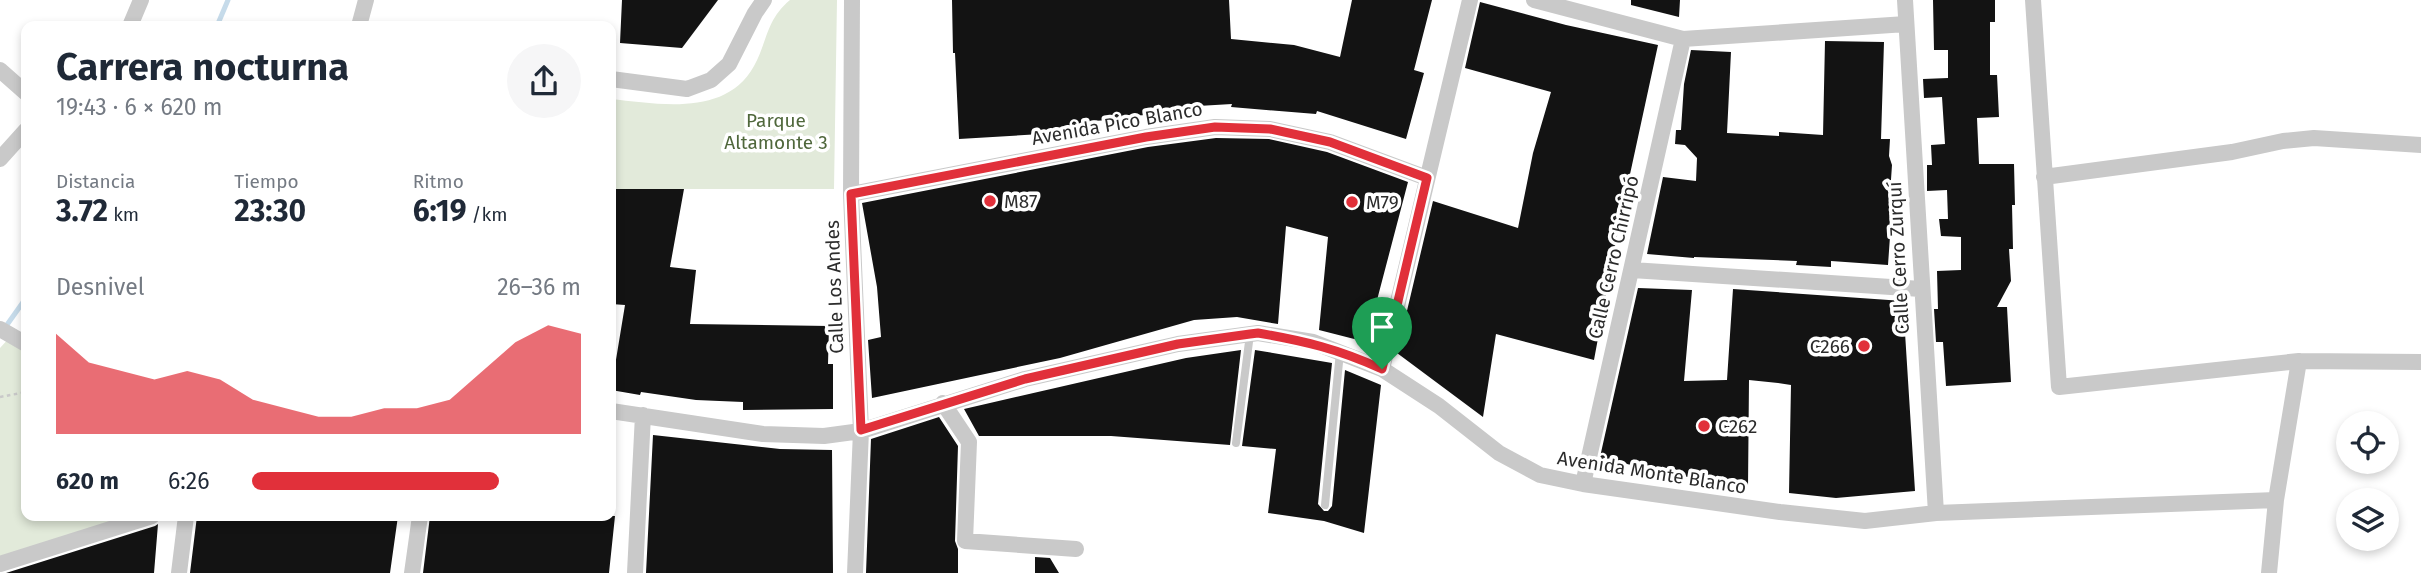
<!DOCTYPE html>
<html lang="es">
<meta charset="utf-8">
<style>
:root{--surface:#fff;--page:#f6f6f7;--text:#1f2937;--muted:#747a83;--accent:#e1303a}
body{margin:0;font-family:"Fira Sans",sans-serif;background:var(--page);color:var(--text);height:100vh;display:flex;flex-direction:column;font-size:26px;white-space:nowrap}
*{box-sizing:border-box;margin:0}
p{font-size:23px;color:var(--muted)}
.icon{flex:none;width:38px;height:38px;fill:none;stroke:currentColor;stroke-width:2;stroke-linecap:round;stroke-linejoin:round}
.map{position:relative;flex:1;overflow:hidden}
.sheet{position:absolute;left:21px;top:21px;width:595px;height:500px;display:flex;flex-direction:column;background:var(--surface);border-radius:14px;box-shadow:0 4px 10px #0003}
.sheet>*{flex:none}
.tools{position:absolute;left:2336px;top:411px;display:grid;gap:14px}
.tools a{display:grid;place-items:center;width:63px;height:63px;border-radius:50%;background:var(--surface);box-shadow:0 4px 10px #0003;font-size:35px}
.pin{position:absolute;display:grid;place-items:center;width:60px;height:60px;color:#fff;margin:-72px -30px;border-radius:50% 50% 50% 0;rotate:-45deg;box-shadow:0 0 7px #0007}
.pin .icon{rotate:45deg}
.round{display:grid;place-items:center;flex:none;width:74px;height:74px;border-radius:37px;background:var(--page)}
.head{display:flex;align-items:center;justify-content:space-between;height:119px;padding:0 35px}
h1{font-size:38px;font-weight:700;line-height:52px}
.stats{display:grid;grid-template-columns:repeat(3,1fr);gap:10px;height:119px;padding:7px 35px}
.stats div{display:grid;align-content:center}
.stats b{font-size:30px;font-weight:700}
.stats small{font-size:19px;font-weight:400}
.stats p{font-size:19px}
.chart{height:196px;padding:14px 35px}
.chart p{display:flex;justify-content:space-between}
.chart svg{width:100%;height:126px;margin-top:7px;fill:var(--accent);opacity:.7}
ul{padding:0 35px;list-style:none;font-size:23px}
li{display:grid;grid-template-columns:112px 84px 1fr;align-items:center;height:52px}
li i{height:18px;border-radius:9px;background:var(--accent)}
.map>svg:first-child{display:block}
</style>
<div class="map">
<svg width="2421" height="573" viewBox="0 0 2421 573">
<rect width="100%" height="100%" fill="#fff"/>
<path fill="#e2eada" d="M790 0H837L834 189H611V99C659 104 726 117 754 66 768 40 766 20 790 0Z
M11 336 26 347V516H159L0 565V348Z"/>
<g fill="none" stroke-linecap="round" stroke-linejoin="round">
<path stroke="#c6dbea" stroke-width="5" d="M217 26 228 0
M4 329 26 298"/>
</g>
<path fill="#131313" d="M622 0H718L682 48 620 43Z
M952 0H1229L1231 39 1294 45 1340 57 1352 0H1432L1414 70 1424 73 1406 139 1317 111 1316 114 1231 107 1232 104 1181 107V112L1133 116V119L1091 121V131L959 139 955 53H953Z
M1631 0H1680L1679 17 1631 5Z
M1933 0H1995V22H1990V75H1997L1999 117 1977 118 1979 164H2014L2015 205H2012L2013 249H2009L2011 281 1997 307H2007L2011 382 1946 386 1943 342H1936L1934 309H1938L1937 271 1961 270V237L1941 236 1939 219H1948L1947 190 1927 191V165H1932L1931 145 1945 144 1942 97 1924 98 1923 79 1948 78V50H1934Z
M1480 2 1566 25 1658 45 1619 225 1594 360 1496 334 1483 417 1397 353 1433 201 1518 228 1533 153 1551 92 1465 68Z
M1825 41 1884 42 1881 139H1890L1889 156 1892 165 1890 194H1893L1888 265 1831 261V267L1796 265 1797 261 1694 257V258L1647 254 1663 177 1696 181 1697 158 1685 145 1675 144 1676 130H1681L1684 84 1691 50 1731 52 1727 133 1779 136V132L1823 135Z
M1216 138 1269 139 1327 152 1408 182 1366 342 1319 330 1328 237 1286 226 1278 324 1237 317 1194 320 1060 358 872 398 868 340 881 337 877 287 862 203 1148 147Z
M611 189H684L670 267 696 270 690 324 829 326 828 364H833V409L743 410V402L696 400 641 392 640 395 611 390 625 305 611 304Z
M1638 288 1692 290 1684 381 1727 380 1733 289 1903 301 1915 491 1836 498 1789 493 1791 385 1778 383 1749 380 1748 487 1658 472 1600 457Z
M1241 350 1230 445 1111 436H979L964 409 1186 358Z
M1255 350 1332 363 1318 504 1324 511H1328L1332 506 1345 370 1381 385 1364 533 1324 521 1268 513 1276 449 1242 446Z
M939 417 958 446 955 541 958 549V573H866L871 439Z
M653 435 780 449 832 450 833 573H646Z
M197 516H398L390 573H190Z
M430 516H615L609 573H423Z
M158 524 154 573H6L155 526Z
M1035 557 1050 558 1059 573H1035Z"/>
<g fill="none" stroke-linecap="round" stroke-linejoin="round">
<path stroke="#c9c9c9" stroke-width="2.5" stroke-dasharray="3.5 3.5" stroke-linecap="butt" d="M0 397 26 392"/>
<path stroke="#c9c9c9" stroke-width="8" d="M1236 443 1250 334
M1325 505 1340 352"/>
<path stroke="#c9c9c9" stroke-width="16" d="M852 0 851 194 861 431 855 573
M1534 0 1683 39 1906 24
M1905 0 1936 513
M2033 0 2059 387 2299 361 2421 362
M130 26 141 0
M359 26 366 0
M0 70 26 93
M611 79 687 89 711 80 729 64 755 13 764 0
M0 159 26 130
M2044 177 2232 152 2283 141 2314 138 2421 145
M851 194 1146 137 1215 127 1270 129 1330 142 1427 178
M1632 270 1921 289
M0 329 26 344
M1382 369 1470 0
M943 403 969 442 965 541 1076 549
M611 411 763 434 824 436 861 431 1025 379 1178 344 1258 333 1313 342 1382 369 1439 406 1499 453 1540 475 1583 484 1780 512 1865 521 1936 513 2276 500
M1583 484 1683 39
M0 564 152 516
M179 573 186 516
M412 573 420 516
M635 573 643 415
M2269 573 2276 500 2299 361"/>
</g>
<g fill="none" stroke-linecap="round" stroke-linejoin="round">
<g stroke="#fff" stroke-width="14">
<path id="route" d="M1215 127 1270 129 1330 142 1427 178 1382 369C1338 349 1305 341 1258 333L1250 334 1178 344 1025 379 861 430 851 194 1146 137Z"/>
</g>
<use href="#route" stroke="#e1303a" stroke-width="9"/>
</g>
<g fill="#e1303a" stroke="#fff" stroke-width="2.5">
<circle cx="990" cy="201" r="7"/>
<circle cx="1352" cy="202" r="7"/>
<circle cx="1864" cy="346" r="7"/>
<circle cx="1704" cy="426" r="7"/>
</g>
<g text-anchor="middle" stroke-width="7" stroke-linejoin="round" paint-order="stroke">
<g font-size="19" fill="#4f673b" stroke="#fff">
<text x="776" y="127">Parque<tspan x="776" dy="22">Altamonte 3</tspan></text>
</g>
<g font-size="19" fill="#2c2c2c" stroke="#fff">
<text transform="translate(1117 123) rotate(-10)" y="7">Avenida Pico Blanco</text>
<text transform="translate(1613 257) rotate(-77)" y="7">Calle Cerro Chirripó</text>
<text transform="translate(1898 258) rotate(-93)" y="7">Calle Cerro Zurquí</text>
<text transform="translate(834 287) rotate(-92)" y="7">Calle Los Andes</text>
<text transform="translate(1652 472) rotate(9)" y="7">Avenida Monte Blanco</text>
</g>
<g font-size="19" fill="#2c2c2c" stroke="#fff" text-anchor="start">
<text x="1004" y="208">M87</text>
<text x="1366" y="209">M79</text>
<text x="1850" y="353" text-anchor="end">C266</text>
<text x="1718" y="433">C262</text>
</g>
</g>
</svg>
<div class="tools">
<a><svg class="icon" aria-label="locate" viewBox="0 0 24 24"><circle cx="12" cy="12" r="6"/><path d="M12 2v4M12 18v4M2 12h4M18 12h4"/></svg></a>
<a><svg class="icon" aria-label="layers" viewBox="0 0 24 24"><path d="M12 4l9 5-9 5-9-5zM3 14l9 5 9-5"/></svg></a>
</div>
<div class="pin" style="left:1382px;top:369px;background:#1e9e55"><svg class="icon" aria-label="arrive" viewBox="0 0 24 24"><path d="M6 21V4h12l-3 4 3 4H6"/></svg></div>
<section class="sheet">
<div class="head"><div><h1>Carrera nocturna</h1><p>19:43 · 6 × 620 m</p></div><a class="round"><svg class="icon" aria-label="share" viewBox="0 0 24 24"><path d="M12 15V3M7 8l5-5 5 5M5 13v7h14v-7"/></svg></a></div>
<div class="stats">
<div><p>Distancia</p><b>3.72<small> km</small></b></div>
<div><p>Tiempo</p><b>23:30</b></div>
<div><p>Ritmo</p><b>6:19<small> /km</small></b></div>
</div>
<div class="chart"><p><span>Desnivel</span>26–36 m</p>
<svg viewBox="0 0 160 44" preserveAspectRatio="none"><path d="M0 44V9L10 19L20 22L30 25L40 22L50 25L60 32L70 35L80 38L90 38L100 35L110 35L120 32L130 22L140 12L150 6L160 9V44z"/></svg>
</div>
<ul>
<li><b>620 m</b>6:26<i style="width:75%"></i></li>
</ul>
</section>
</div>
